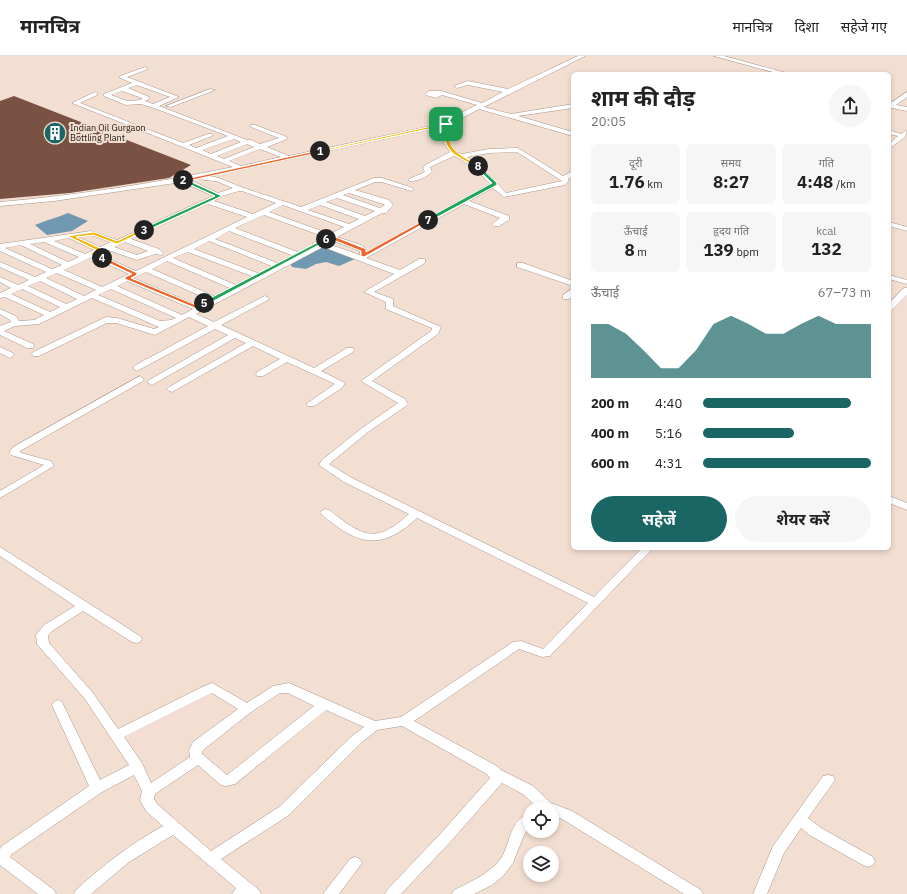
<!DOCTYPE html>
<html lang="hi">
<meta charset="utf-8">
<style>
:root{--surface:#fff;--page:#f6f6f6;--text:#222;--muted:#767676;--line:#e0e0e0;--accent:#196664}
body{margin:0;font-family:"IBM Plex Sans","Noto Sans Devanagari",sans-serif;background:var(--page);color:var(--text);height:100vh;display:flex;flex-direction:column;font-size:15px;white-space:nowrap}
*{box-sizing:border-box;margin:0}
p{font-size:13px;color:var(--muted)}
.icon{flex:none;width:22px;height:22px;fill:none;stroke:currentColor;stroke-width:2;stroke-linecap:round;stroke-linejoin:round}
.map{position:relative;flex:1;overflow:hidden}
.panel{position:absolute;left:571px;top:16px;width:320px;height:478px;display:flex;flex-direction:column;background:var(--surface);border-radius:6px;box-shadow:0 2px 6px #0003}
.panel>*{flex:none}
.buttons{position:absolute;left:523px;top:746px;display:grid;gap:8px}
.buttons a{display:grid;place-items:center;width:36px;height:36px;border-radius:50%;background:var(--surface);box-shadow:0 2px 6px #0003;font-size:20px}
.pin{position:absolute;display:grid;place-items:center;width:34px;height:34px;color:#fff;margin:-17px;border-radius:8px;box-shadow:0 2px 6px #0006}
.km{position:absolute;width:20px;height:20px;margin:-10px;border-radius:50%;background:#222;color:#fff;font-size:11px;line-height:20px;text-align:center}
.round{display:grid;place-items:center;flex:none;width:42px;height:42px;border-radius:21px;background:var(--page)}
.overview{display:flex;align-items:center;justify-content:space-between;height:68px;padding:0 20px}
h1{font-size:22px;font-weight:700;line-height:30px}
.stats{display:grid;grid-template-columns:repeat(3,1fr);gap:6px;height:68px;padding:4px 20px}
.stats div{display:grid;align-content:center;border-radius:6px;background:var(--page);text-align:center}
.stats b{font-size:17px;font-weight:700}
.stats small{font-size:11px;font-weight:400}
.stats p{font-size:11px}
.chart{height:112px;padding:8px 20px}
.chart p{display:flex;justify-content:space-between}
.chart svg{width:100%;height:72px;margin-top:4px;fill:var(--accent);opacity:.7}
.button{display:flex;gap:8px;margin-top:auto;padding:8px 20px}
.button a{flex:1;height:46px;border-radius:24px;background:var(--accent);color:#fff;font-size:16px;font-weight:700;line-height:46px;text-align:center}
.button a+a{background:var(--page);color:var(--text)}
ul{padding:0 20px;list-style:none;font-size:13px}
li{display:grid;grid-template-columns:64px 48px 1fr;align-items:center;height:30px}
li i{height:10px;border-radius:5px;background:var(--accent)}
header{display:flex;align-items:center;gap:24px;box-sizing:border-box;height:56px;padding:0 20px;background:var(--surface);border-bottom:1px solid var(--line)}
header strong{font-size:19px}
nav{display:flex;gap:22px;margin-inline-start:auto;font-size:14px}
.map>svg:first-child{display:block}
</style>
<header>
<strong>मानचित्र</strong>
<nav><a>मानचित्र</a><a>दिशा</a><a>सहेजे गए</a></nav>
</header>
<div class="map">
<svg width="907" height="838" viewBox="0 0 907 838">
<rect width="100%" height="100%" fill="#f3dfd2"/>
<path fill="#7099b1" d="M68 157 88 165 72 175 47 179 35 169C46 164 57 162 68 157Z
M319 191H329L355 203 339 210 326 206 316 208 306 213 292 211 290 207Z"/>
<path fill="#795244" d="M14 40 191 109 169 122 70 137 0 143V45Z"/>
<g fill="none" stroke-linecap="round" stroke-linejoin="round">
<g stroke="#a79589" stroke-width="1">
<path id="minor" d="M578 0H585L484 51 511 58 573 48V52L518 60 573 76V80L479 53 449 69 450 87 456 96 462 98 489 93 518 92 563 120 573 115V120L568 123 569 125 565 129 504 141 493 132 469 145 509 160V164L499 170H493L492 168 500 162 464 148 366 202 400 214 419 203H425V207L374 236 393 243V250L441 271 438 278 372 325 405 343 408 348 406 350 368 376 329 408 352 422 594 541 642 492H653L550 600 542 601 519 593 414 665 497 710 501 714 533 730 551 747 572 755 701 834 703 838H684L562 763 552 759V753H539L523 738 502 727 452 784 401 838H385L387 834 442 776 490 722 487 718 402 670 377 674 362 686 289 759 221 803 259 834 261 838H232L236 832 173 779 129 806 91 838H74L76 834C103 809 131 788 163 770L147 756 142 748 140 744 142 735 134 719 102 736 12 798 10 801 54 834 56 838H38L0 809V793L2 790 89 730 52 649 54 646 58 644 62 646 100 724 129 709 85 643 37 588 36 579 44 569 75 550 0 500V491L140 580 142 583 140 586 136 587 132 586 83 555 52 575 48 580 49 587 93 637 118 673 202 631 212 627 216 629 247 647 273 630 289 627 375 665 401 661 513 586 521 585 543 593 588 547 417 462C391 486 370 493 339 472 333 467 324 462 320 456L325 453 329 454C362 479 374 490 409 458L344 426 319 409 322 404 362 372 398 347 361 325 431 275 432 272 386 253V246L364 236 394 218 323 191 196 258 214 266 265 240 269 242 268 244 221 269 314 312 347 292H353L354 294 353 296 321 315 345 327 342 332 314 350H308L306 348 335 328 287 306 263 320H257L256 318 257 316 280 303 253 290 172 336 169 335 167 333 169 331 246 287 235 282 152 329 147 326 149 324 228 279 215 273 137 315 133 312 134 310 208 270 189 261 155 279 116 267H107L39 300H33L32 298 33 296 106 261 117 262 154 273 159 271 92 242 39 268 15 270 4 275 33 288 34 290 33 292H27L0 279V270L11 266 10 264 0 258V253L16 260 19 265 34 264 44 259 5 241 0 242V237L11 232 0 226V221L18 229 29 224 0 211V206L35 221 46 216 0 195V188L91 175 117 184 213 140 182 126 54 145 0 150V146C79 139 156 127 233 111L72 47 95 36 97 37V39L80 47 183 87 208 78H212V80L189 89 196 92 228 80 154 52 141 48 126 49 104 40V38L132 27 120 22V20L145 11 148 13 127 21 179 41 159 50 247 84H251L260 88 279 82 251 71V69H255L287 81V83L267 91 289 100 436 69 477 49 442 39 436 42 426 39 425 38 429 35H441L482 47 503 36 468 29 457 32 454 30 468 25 508 33ZM137 29 170 41 153 48 145 45 149 43V41L128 32ZM122 35 142 42 141 44 127 45 111 39ZM443 71 444 87 450 96 425 109 423 112 425 116 409 123V125C416 126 427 121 432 116L430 111 454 100C469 107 479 116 490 128L368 195 361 189 337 181 382 157H386L393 149 389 144 355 134 375 126H382L411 135 414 133 413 132 382 122H374L301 151 241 131 219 122 209 120ZM234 83 241 86 211 98 202 94ZM247 88 254 91 224 103 217 100ZM260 93 281 101 241 110 229 105ZM517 96 562 125 506 137 483 113 467 101 489 97ZM201 122 204 124 216 125 233 132 218 137 190 124ZM239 135H242L276 147 253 158 214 145 222 140ZM349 137 383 148 385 149 380 152 343 139ZM337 142 375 155 365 160 326 146ZM208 148 247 161 136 215 98 198 108 194 137 204 155 198 162 199 163 197 159 193 131 183ZM283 149 344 171 330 178 269 156ZM320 149 359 163 349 168 308 154ZM264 159 325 181 313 187V191L300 197 235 172ZM229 175 294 200H295L280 208 215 183ZM91 179 111 186 100 191 78 181ZM69 182 94 194 85 198 54 185ZM331 184 360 195V199L325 187ZM209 185 274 211 260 218 194 193ZM44 186 79 201 68 206 30 188ZM125 186 148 195 137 199 114 191ZM21 189 62 209 52 213 5 192ZM188 196 254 221 238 230 173 202ZM92 201 129 218 102 231 64 214ZM167 205 232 233 216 241 152 213ZM146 216 210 244H211L199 250 133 222ZM57 217 96 234 84 240 46 222ZM40 225 77 243 66 248 28 230ZM127 225 193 253 182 259 117 230ZM22 233 60 251 50 256 11 238ZM111 233 176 262 171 264 160 265 98 239ZM212 637 238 653 193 686 189 694 190 701 151 727 142 707 124 681ZM280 637H288L314 650 227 719 202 698 203 694 251 656ZM326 654 364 671 352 680 279 751 211 795 157 748 154 743 155 738 198 709 221 729 226 730 235 728Z
M714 0H724L790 18H780Z
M210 33 215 34 171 51 166 50Z
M907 36V41L896 49 907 51V55L892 52 889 54V48Z
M889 74 901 78 907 74 905 81 889 93V88L898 80 889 78Z
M889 166 907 171V175L889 170Z
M517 207H523L573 225V230L517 211Z
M889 219 907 224V228L889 223Z
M904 232H907V239L892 254H889V247Z
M570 234H573V240L569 243H563V239Z
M0 291 13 297 14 299 10 302 0 297Z
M140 320 144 323 143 325 20 395 21 397 51 405 54 410 0 442V435L44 409 11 399 9 397 13 391Z
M889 440 907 447V454L889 447Z
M828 719 833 720 835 724 808 762 821 772 873 801 875 805 873 809 868 811 863 809 811 780 801 772 784 797 767 838H753L773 790 823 720Z
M530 757V771L524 779 513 807 503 820 492 829 474 838H452L454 834C470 826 487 819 499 805 511 790 508 765 530 757Z
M355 801 360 803 362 807 339 838H323L350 803Z"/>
</g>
<use href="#minor" fill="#fff" fill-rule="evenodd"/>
</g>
<path fill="#f5b400" stroke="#fff" d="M446 67 447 69 320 96 318 95Z"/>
<path fill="#f0652b" stroke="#fff" d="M320 94 322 96 183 126 181 124Z"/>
<path fill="#22a559" stroke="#fff" d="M182 123H185L222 140 146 175H142V173L215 140 182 125Z"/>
<path fill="#f5b400" stroke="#fff" d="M142 173 146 174 117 188 93 179 76 181 102 193V195L96 198 104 201V202L102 203 90 198 96 194 68 180 94 176 117 185Z"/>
<path fill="#f0652b" stroke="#fff" d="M102 200 137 217V219L131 222 196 249 204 246 206 247 198 252H195L125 223V221L132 218 100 203V201Z"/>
<path fill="#22a559" stroke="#fff" d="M326 182 328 184 206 249 201 247Z"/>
<path fill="#f0652b" stroke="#fff" d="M426 163 430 164 364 201 361 200V195L331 183 326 185 324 183 329 180H333L366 193V196Z"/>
<path fill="#22a559" stroke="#fff" d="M475 110H479L497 127V129L430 165H426V163L492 127Z"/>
<path fill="#f5b400" stroke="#fff" d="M446 67 448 68C447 96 458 97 479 110V111H476C454 98 443 97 444 68Z"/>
<defs>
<g id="building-disc" transform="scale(1.15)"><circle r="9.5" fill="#196664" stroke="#f3dfd2"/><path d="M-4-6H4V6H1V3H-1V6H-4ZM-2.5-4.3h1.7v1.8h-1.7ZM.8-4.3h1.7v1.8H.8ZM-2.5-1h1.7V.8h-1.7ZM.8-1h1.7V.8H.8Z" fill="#fff"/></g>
</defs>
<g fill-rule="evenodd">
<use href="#building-disc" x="55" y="77"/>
</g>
<g text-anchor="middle" stroke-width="4" stroke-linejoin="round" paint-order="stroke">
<g font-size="9" fill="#1c1511" stroke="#f3dfd2" text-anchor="start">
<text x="70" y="75">Indian Oil Gurgaon<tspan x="70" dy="10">Bottling Plant</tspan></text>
</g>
</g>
</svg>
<div class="buttons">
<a><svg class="icon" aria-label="locate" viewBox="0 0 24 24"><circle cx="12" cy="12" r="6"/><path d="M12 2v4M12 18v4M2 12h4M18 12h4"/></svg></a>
<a><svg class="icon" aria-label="layers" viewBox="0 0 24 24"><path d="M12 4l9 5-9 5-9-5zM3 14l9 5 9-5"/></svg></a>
</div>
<div class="pin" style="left:446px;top:68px;background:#1e9e55"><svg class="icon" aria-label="arrive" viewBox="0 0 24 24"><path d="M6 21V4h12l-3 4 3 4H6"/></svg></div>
<b class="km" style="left:320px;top:95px">1</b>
<b class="km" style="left:183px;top:124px">2</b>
<b class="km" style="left:144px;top:174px">3</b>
<b class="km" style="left:102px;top:202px">4</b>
<b class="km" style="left:204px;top:247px">5</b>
<b class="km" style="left:326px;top:183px">6</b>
<b class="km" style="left:428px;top:164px">7</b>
<b class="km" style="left:478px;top:110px">8</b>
<section class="panel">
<div class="overview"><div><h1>शाम की दौड़</h1><p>20:05</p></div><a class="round"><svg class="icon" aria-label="share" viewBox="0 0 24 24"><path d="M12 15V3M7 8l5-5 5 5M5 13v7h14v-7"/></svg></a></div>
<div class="stats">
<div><p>दूरी</p><b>1.76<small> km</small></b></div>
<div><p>समय</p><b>8:27</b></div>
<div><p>गति</p><b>4:48<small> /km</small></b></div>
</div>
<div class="stats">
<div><p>ऊँचाई</p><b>8<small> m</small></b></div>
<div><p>हृदय गति</p><b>139<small> bpm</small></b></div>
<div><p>kcal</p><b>132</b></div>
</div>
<div class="chart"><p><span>ऊँचाई</span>67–73 m</p>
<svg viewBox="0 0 160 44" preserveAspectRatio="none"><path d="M0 44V11L10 11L20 17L30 27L40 38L50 38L60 27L70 11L80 6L90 11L100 17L110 17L120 11L130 6L140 11L150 11L160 11V44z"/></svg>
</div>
<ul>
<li><b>200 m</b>4:40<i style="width:88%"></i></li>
<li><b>400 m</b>5:16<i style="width:54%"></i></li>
<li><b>600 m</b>4:31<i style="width:100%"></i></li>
</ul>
<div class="button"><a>सहेजें</a><a>शेयर करें</a></div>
</section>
</div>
